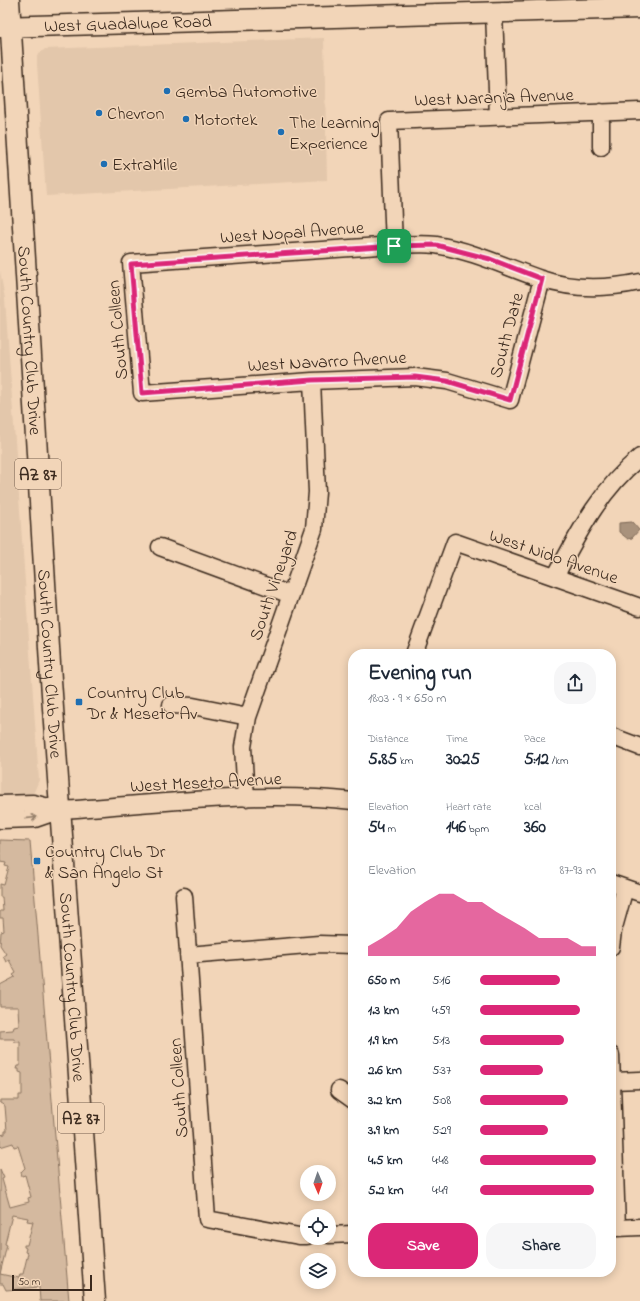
<!DOCTYPE html>
<meta charset="utf-8">
<style>
:root{--surface:#fff;--page:#f6f6f7;--text:#1f2937;--muted:#747a83;--accent:#db2777}
body{margin:0;font-family:"Indie Flower",sans-serif;background:var(--page);color:var(--text);height:100vh;display:flex;flex-direction:column;font-size:15px;white-space:nowrap}
*{box-sizing:border-box;margin:0}
p{font-size:13px;color:var(--muted)}
.icon{flex:none;width:22px;height:22px;fill:none;stroke:currentColor;stroke-width:2;stroke-linecap:round;stroke-linejoin:round}
.map{position:relative;flex:1;overflow:hidden}
.sheet{position:absolute;left:348px;top:649px;width:268px;height:628px;display:flex;flex-direction:column;background:var(--surface);border-radius:16px;box-shadow:0 2px 10px #0003}
.sheet>*{flex:none}
.needle{width:26px;rotate:178deg}
.controls{position:absolute;left:300px;top:1165px;display:grid;gap:8px}
.controls a{display:grid;place-items:center;width:36px;height:36px;border-radius:50%;background:var(--surface);box-shadow:0 2px 10px #0003;font-size:20px}
.scale{position:absolute;left:12px;bottom:10px;width:80px;box-sizing:border-box;padding-left:4px;border:2px solid #3b2a1e;border-top:0;font-size:11px;line-height:14px;white-space:nowrap;color:#3b2a1e;-webkit-text-stroke:3px #f2d5b8;paint-order:stroke}
.pin{position:absolute;display:grid;place-items:center;width:34px;height:34px;color:#fff;margin:-17px;border-radius:8px;box-shadow:0 2px 6px #0006}
.round{display:grid;place-items:center;flex:none;width:42px;height:42px;border-radius:16px;background:var(--page)}
.head{display:flex;align-items:center;justify-content:space-between;height:68px;padding:0 20px}
h1{font-size:22px;font-weight:800;line-height:30px}
.metrics{display:grid;grid-template-columns:repeat(3,1fr);gap:6px;height:68px;padding:4px 20px}
.metrics div{display:grid;align-content:center}
.metrics b{font-size:17px;font-weight:800}
.metrics small{font-size:11px;font-weight:400}
.metrics p{font-size:11px}
.chart{height:112px;padding:8px 20px}
.chart p{display:flex;justify-content:space-between}
.chart svg{width:100%;height:72px;margin-top:4px;fill:var(--accent);opacity:.7}
.action{display:flex;gap:8px;margin-top:auto;padding:8px 20px}
.action a{flex:1;height:46px;border-radius:16px;background:var(--accent);color:#fff;font-size:16px;font-weight:800;line-height:46px;text-align:center}
.action a+a{background:var(--page);color:var(--text)}
ul{padding:0 20px;list-style:none;font-size:13px}
li{display:grid;grid-template-columns:64px 48px 1fr;align-items:center;height:30px}
li i{height:10px;border-radius:5px;background:var(--accent)}
.map>svg:first-child{display:block}
</style>
<div class="map">
<svg width="640" height="1301" viewBox="0 0 640 1301">
<rect width="100%" height="100%" fill="#f2d5b8"/>
<filter id="ink" filterUnits="userSpaceOnUse"><feTurbulence type="fractalNoise" baseFrequency=".025" numOctaves="2"/><feDisplacementMap in="SourceGraphic" scale="8" xChannelSelector="R" yChannelSelector="G"/><feConvolveMatrix kernelMatrix="1 2 1 2 8 2 1 2 1" color-interpolation-filters="sRGB"/></filter>
<g filter="url(#ink)">
<path fill="#e3c7ab" d="M324 38 327 180 46 196 37 64V56L45 49Z
M0 271 5 299 39 780 34 792 28 795 0 796Z"/>
<path fill="#d4b99f" stroke="#88725e" fill-rule="evenodd" d="M0 840 30 841 69 1301H40L39 1287 6 1290 3 1284H0V1169L4 1178 2 1179 10 1207 29 1202 28 1198 31 1197 25 1175 22 1176 21 1172 25 1168 18 1146 14 1147 13 1143 0 1147V1135L5 1134V1131H7L5 1106 0 1103V1100H19V1095H22V1073L19 1072V1069H16L17 1066H20V1042H15L14 1039H0V1031L13 1030 14 1027 19 1026 18 1007H0V985L15 977 13 975 16 973 9 960 6 962 3 956 6 954 0 945 1 932 4 931 3 918H0V911H3L2 897H0V884L4 885 9 867 5 866 6 863 0 862ZM12 1215 28 1218 27 1221 33 1222 27 1245H24V1247L26 1248 25 1252 28 1253 23 1274H20L19 1278 0 1274 7 1245 5 1244Z"/>
<path fill="#a9927c" stroke="#7d6856" d="M632 522 639 530 632 538 628 539 619 532V523Z"/>
<g fill="none" stroke-linecap="round" stroke-linejoin="round">
<g stroke="#3b2a1e" stroke-width="19">
<path id="minor" d="M494 12 498 117
M601 112V147
M394 245 389 121 640 111
M542 279 510 400 447 381 415 377 312 381 142 393 131 263 394 245C407 245 423 243 436 245 473 251 506 267 541 279 573 290 607 289 640 282
M160 547 291 595
M555 577C579 532 600 490 640 457
M414 654 455 542 640 607
M171 705 193 706 248 717
M611 736 640 747
M246 798 243 747 248 717 314 529 317 492 312 381
M0 804 33 803 61 810
M0 820 35 819 61 810C155 804 259 790 353 801
M611 883 640 893
M184 896 207 1219 299 1236H307
M611 947 613 931 625 888
M188 955 319 944 353 945
M611 1055 617 1228 640 1227
M612 1081 640 1080
M339 1090 353 1100
M329 1235 353 1234"/>
</g>
<g stroke="#3b2a1e" stroke-width="23">
<g id="major">
<path id="s1" d="M9 0 51 680 95 1301"/>
<path id="s2" d="M0 27 640 8"/>
</g>
</g>
<use href="#minor" stroke="#f2d5b8" stroke-width="16"/>
<use href="#major" stroke="#f2d5b8" stroke-width="20"/>
</g>
<defs><path id="oneway-shaft" d="M-6 0H5M1.5-3L5.5 0L1.5 3" fill="none" stroke-width="1.6" stroke-linecap="round" stroke-linejoin="round"/></defs>
<use stroke="#96806b" href="#oneway-shaft" transform="translate(31 818) rotate(-6)"/>
</g>
<g fill="none" stroke-linecap="round" stroke-linejoin="round" filter="url(#ink)">
<g stroke="#fff" stroke-width="8">
<path id="route" d="M436 245 490 259 542 279 510 400 447 381 415 377 312 380 142 393 131 264 394 246Z"/>
</g>
<use href="#route" stroke="#db2777" stroke-width="5"/>
</g>
<g fill="#1f6fb2" stroke="#f2d5b8" stroke-width="1.5">
<circle cx="167" cy="91" r="4"/>
<circle cx="99" cy="113" r="4"/>
<circle cx="186" cy="119" r="4"/>
<circle cx="281" cy="132" r="4"/>
<circle cx="104" cy="164" r="4"/>
<rect x="75" y="698" width="8" height="8" rx="2"/>
<rect x="33" y="857" width="8" height="8" rx="2"/>
</g>
<g text-anchor="middle" stroke-width="3" stroke-linejoin="round" paint-order="stroke">
<g fill="#f2d5b8" stroke="#725d4c" stroke-width="1">
<rect x="15" y="459" width="46" height="30" rx="3"/>
<rect x="58" y="1103" width="46" height="30" rx="3"/>
</g>
<g font-size="17" font-weight="bold" fill="#3b2a1e">
<text x="38" y="480">AZ 87</text>
<text x="81" y="1124">AZ 87</text>
</g>
<g font-size="18" fill="#3b2a1e" stroke="#f2d5b8">
<text dy="6" stroke="none"><textPath href="#s2" startOffset="128">West Guadalupe Road</textPath></text>
<text transform="translate(494 97) rotate(-2)" y="6">West Naranja Avenue</text>
<text transform="translate(292 232) rotate(-4)" y="6">West Nopal Avenue</text>
<text transform="translate(117 330) rotate(-95)" y="6">South Colleen</text>
<text transform="translate(506 335) rotate(-75)" y="6">South Date</text>
<text dy="6" stroke="none"><textPath href="#s1" startOffset="341">South Country Club Drive</textPath></text>
<text transform="translate(327 361) rotate(-3)" y="6">West Navarro Avenue</text>
<text transform="translate(554 556) rotate(19)" y="6">West Nido Avenue</text>
<text transform="translate(273 585) rotate(-71)" y="6">South Vineyard</text>
<text dy="6" stroke="none"><textPath href="#s1" startOffset="665">South Country Club Drive</textPath></text>
<text transform="translate(206 782) rotate(-3)" y="6">West Meseto Avenue</text>
<text dy="6" stroke="none"><textPath href="#s1" startOffset="989">South Country Club Drive</textPath></text>
<text transform="translate(178 1088) rotate(-94)" y="6">South Colleen</text>
</g>
<g font-size="18" fill="#3b2a1e" stroke="#f2d5b8" text-anchor="start">
<text x="175" y="97">Gemba Automotive</text>
<text x="107" y="119">Chevron</text>
<text x="194" y="125">Motortek</text>
<text x="289" y="128">The Learning<tspan x="289" dy="21">Experience</tspan></text>
<text x="112" y="170">ExtraMile</text>
<text x="87" y="698">Country Club<tspan x="87" dy="21">Dr &amp; Meseto Av</tspan></text>
<text x="45" y="857">Country Club Dr<tspan x="45" dy="21">&amp; San Angelo St</tspan></text>
</g>
</g>
</svg>
<div class="controls">
<a><svg class="needle" viewBox="-14 -14 28 28"><path d="M0-13l5 13h-10z" fill="#e53935"/><path d="M0 13l5-13h-10z" fill="#747a83"/></svg></a>
<a><svg class="icon" aria-label="locate" viewBox="0 0 24 24"><circle cx="12" cy="12" r="6"/><path d="M12 2v4M12 18v4M2 12h4M18 12h4"/></svg></a>
<a><svg class="icon" aria-label="layers" viewBox="0 0 24 24"><path d="M12 4l9 5-9 5-9-5zM3 14l9 5 9-5"/></svg></a>
</div>
<div class="scale">50 m</div>
<div class="pin" style="left:394px;top:246px;background:#1e9e55"><svg class="icon" aria-label="arrive" viewBox="0 0 24 24"><path d="M6 21V4h12l-3 4 3 4H6"/></svg></div>
<section class="sheet">
<div class="head"><div><h1>Evening run</h1><p>18:03 · 9 × 650 m</p></div><a class="round"><svg class="icon" aria-label="share" viewBox="0 0 24 24"><path d="M12 15V3M7 8l5-5 5 5M5 13v7h14v-7"/></svg></a></div>
<div class="metrics">
<div><p>Distance</p><b>5.85<small> km</small></b></div>
<div><p>Time</p><b>30:25</b></div>
<div><p>Pace</p><b>5:12<small> /km</small></b></div>
</div>
<div class="metrics">
<div><p>Elevation</p><b>54<small> m</small></b></div>
<div><p>Heart rate</p><b>146<small> bpm</small></b></div>
<div><p>kcal</p><b>360</b></div>
</div>
<div class="chart"><p><span>Elevation</span>87–93 m</p>
<svg viewBox="0 0 160 44" preserveAspectRatio="none"><path d="M0 44V38L10 33L20 27L30 17L40 11L50 6L60 6L70 11L80 11L90 17L100 22L110 27L120 33L130 33L140 33L150 38L160 38V44z"/></svg>
</div>
<ul>
<li><b>650 m</b>5:16<i style="width:69%"></i></li>
<li><b>1.3 km</b>4:59<i style="width:86%"></i></li>
<li><b>1.9 km</b>5:13<i style="width:72%"></i></li>
<li><b>2.6 km</b>5:37<i style="width:54%"></i></li>
<li><b>3.2 km</b>5:08<i style="width:76%"></i></li>
<li><b>3.9 km</b>5:29<i style="width:59%"></i></li>
<li><b>4.5 km</b>4:48<i style="width:100%"></i></li>
<li><b>5.2 km</b>4:49<i style="width:98%"></i></li>
</ul>
<div class="action"><a>Save</a><a>Share</a></div>
</section>
</div>
